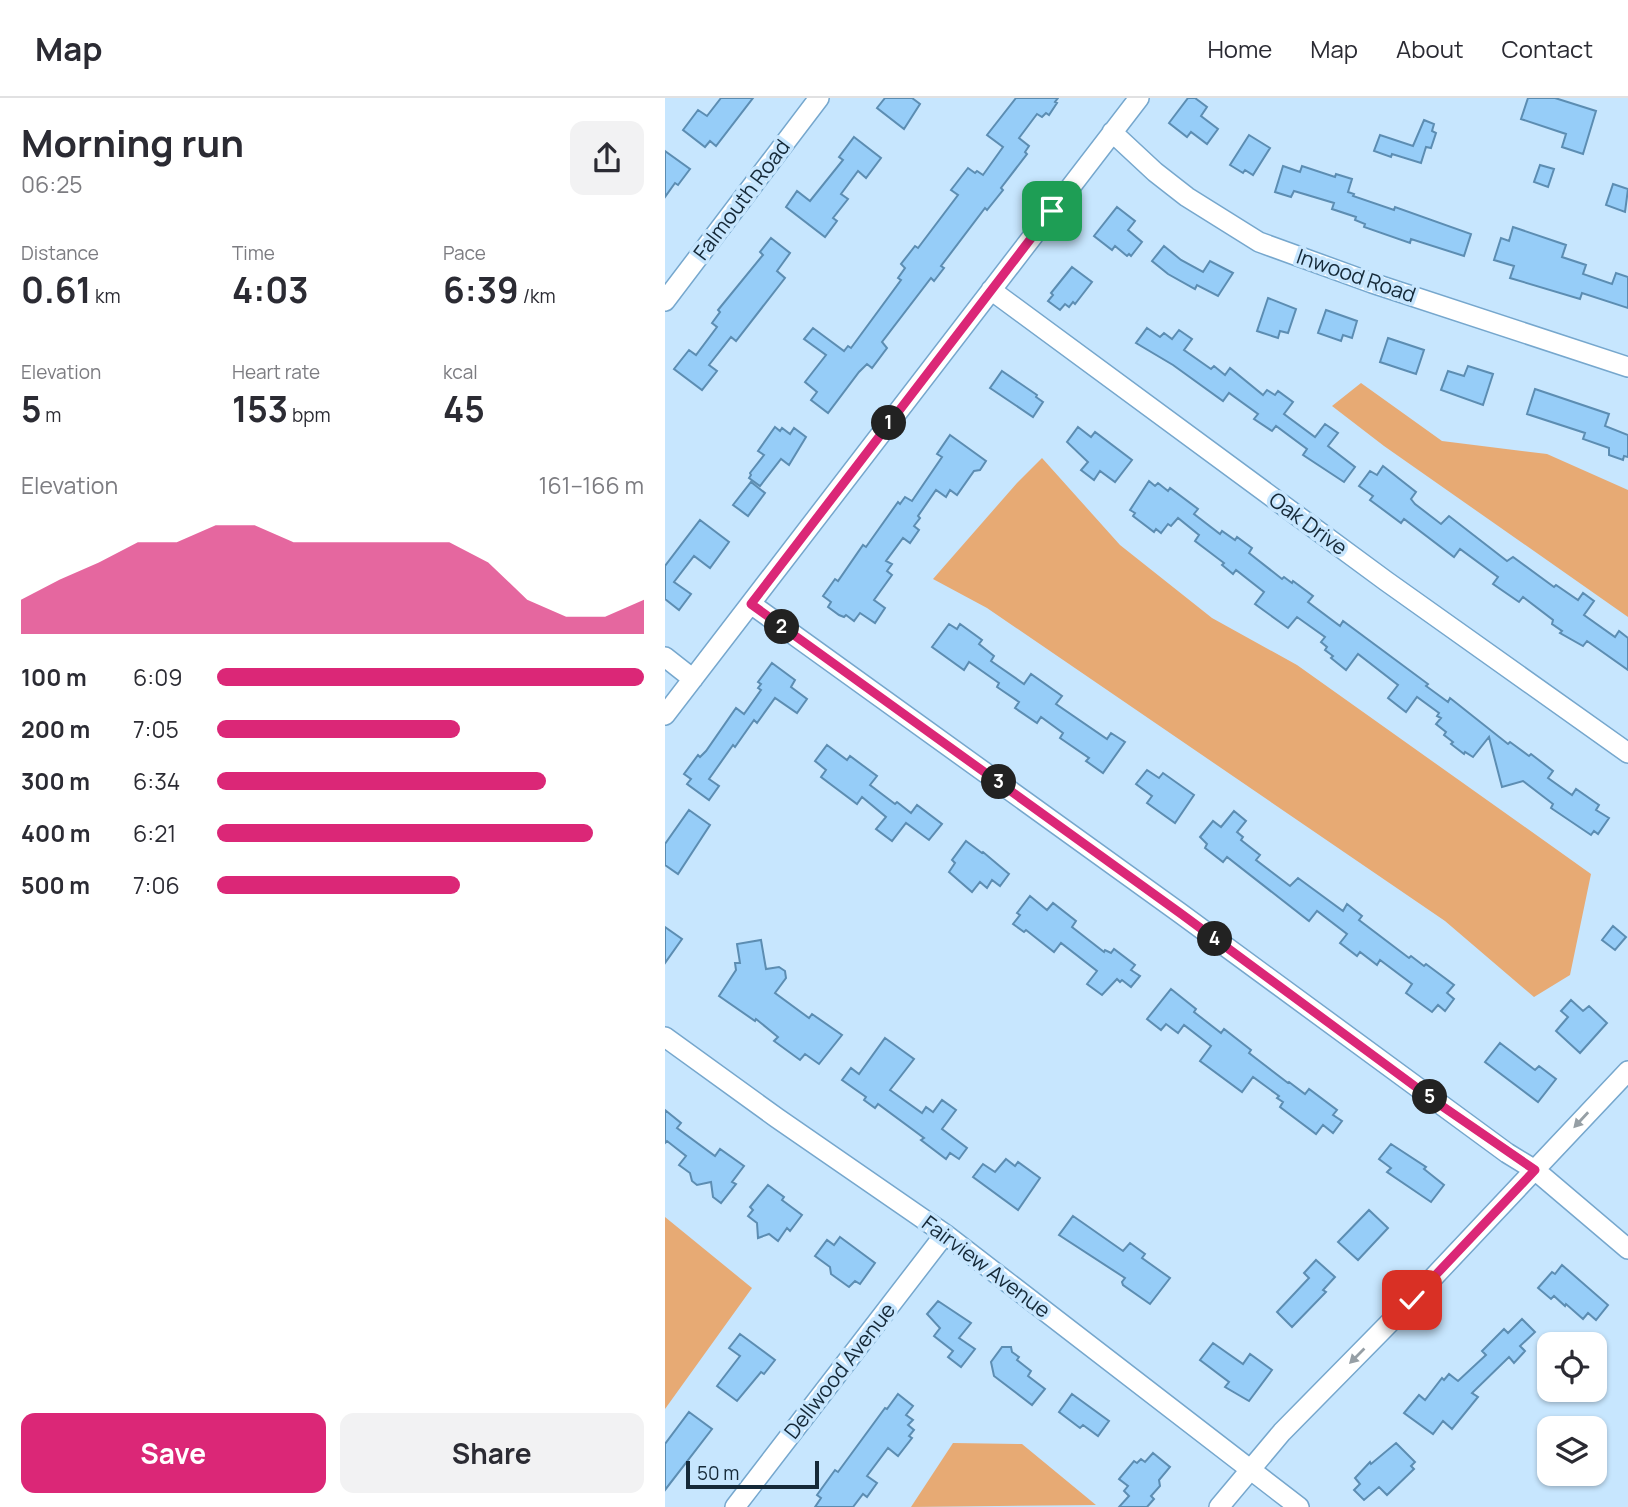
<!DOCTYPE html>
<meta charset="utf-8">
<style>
:root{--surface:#fff;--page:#f2f2f3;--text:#2b2b33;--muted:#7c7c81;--line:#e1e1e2;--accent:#db2777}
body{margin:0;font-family:Manrope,sans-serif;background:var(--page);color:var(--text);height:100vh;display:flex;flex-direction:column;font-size:26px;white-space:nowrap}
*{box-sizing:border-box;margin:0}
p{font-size:23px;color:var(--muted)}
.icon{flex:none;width:38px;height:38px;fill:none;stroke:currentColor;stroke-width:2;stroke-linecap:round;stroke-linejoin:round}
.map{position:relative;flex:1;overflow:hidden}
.sheet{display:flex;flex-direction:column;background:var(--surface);width:665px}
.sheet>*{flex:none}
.buttons{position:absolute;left:872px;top:1234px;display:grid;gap:14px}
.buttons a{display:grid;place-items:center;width:70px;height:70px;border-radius:14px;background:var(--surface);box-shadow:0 2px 5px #0004;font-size:35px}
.scale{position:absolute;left:21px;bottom:18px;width:133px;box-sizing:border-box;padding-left:7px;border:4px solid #152938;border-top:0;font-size:19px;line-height:24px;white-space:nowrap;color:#152938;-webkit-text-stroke:5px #c7e6fe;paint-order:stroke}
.pin{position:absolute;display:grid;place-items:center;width:60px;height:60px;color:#fff;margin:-30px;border-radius:14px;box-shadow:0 4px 10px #0006}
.km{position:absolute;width:35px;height:35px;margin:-18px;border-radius:50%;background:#222;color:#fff;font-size:19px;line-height:35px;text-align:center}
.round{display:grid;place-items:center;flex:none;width:74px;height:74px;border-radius:14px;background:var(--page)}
.summary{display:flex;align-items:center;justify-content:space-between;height:119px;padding:0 21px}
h1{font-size:38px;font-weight:700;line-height:52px}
.figures{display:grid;grid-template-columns:repeat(3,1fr);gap:10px;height:119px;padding:7px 21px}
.figures div{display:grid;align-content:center}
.figures b{font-size:35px;font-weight:700}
.figures small{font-size:19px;font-weight:400}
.figures p{font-size:19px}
.chart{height:196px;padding:14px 21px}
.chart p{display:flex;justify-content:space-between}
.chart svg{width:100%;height:126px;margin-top:7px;fill:var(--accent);opacity:.7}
.button{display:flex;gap:14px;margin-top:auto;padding:14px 21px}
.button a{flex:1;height:80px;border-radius:14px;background:var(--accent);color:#fff;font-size:28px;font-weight:700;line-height:80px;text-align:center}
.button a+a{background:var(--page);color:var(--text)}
ul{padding:0 21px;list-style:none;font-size:23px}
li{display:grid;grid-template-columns:112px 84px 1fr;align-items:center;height:52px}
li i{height:18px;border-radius:9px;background:var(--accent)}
header{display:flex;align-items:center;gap:42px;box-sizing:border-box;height:98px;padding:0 35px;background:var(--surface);border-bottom:2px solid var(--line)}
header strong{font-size:33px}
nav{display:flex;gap:38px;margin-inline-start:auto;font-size:24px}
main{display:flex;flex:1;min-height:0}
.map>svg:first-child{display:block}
</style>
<header>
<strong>Map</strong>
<nav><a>Home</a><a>Map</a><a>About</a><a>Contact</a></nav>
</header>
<main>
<section class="sheet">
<div class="summary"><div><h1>Morning run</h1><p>06:25</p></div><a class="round"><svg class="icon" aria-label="share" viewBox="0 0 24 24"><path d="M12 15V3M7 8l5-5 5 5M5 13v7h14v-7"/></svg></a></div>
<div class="figures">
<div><p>Distance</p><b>0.61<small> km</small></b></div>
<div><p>Time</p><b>4:03</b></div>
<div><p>Pace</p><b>6:39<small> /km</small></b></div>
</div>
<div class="figures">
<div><p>Elevation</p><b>5<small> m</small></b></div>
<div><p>Heart rate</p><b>153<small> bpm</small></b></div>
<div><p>kcal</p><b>45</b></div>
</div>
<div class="chart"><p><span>Elevation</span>161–166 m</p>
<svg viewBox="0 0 160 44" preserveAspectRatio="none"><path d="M0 44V32L10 25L20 19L30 12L40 12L50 6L60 6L70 12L80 12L90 12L100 12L110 12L120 19L130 32L140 38L150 38L160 32V44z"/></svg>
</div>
<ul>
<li><b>100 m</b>6:09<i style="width:100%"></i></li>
<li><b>200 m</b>7:05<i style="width:57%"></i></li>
<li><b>300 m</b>6:34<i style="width:77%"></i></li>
<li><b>400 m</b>6:21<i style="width:88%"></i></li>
<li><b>500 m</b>7:06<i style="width:57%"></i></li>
</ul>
<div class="button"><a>Save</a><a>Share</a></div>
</section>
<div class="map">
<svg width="963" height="1409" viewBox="0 0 963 1409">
<rect width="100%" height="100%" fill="#c7e6fe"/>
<path fill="#e7aa74" d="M696 285 777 343 882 356 963 392V519L719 348 667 308Z
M377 360 455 447 547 520 632 567 926 776 905 877 869 899 780 823 322 510 268 481 352 385Z
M0 1119 87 1190 0 1311Z
M288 1345 357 1346 431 1407 246 1409Z"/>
<path fill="#96cdf8" stroke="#5c8db2" stroke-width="2" d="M56 0H88L51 48 45 43 40 49 18 32 33 12 42 18Z
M220 0H247L255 6 239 31 212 10Z
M351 0H393L390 4 392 5 384 17 381 15 377 19 372 16 354 40 364 48 360 54 362 56 336 90 338 92 322 112 320 110 276 168 279 170 269 183 266 180 217 244 222 250 207 270 202 266 194 274 163 315 146 302 152 294 140 284 161 257 139 241 148 230 179 253 183 248 186 250 236 182 233 180 240 170 236 166 250 148 253 150 293 97 286 92 303 70 310 75 312 73 318 77 338 49 322 37Z
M523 0H530L542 9 536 18 553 31 542 46 526 34 522 39 504 25Z
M863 0H890L931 13 918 56 897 49 901 36 856 21Z
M759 22 769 26 767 33 771 35 766 50 761 49 756 65 727 56 726 59 709 53 715 37 748 48Z
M584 37 605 50 588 77 580 72 578 75 565 67Z
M189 39 216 60 201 80 193 73 176 96 183 101 168 120 172 123 160 139 121 109 132 93 145 103 178 62 174 59Z
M0 53 25 71 13 87 10 85 0 99Z
M875 67 889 71 883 89 869 84Z
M618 68 635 74 637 68 670 79 671 76 687 81 683 94 689 96 688 98 729 112 730 109 806 136 799 158 746 141 745 145 699 129 700 126 690 122 691 119 667 111 669 105 629 93 626 99 610 94Z
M948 86 963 91 960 114 941 107Z
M452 109 470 123 463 132 477 144 466 158 464 156 462 158 450 148 447 152 429 138Z
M848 129 901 147 897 159 921 167 918 176 947 186 951 175 963 179V210L917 195 915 201 845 180 849 168 829 162 836 140 844 143Z
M106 140 125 155 112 173 120 180 71 243 66 239 44 267 52 273 37 292 9 271 24 252 31 257 52 229 47 225 55 214 53 212 98 157 95 154Z
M499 148 516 162 538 174 545 163 568 175 553 198 532 187 530 191 503 176 487 163Z
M407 169 427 184 410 206 408 204 404 209 400 206 395 212 383 203 388 197 386 195Z
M603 200 631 211 623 235 615 233 613 240 592 233Z
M661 212 692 223 687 240 678 237 676 243 653 235Z
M482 230 495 239 499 235 507 241 514 232 527 241 519 252 546 271 549 268 560 277 565 270 598 297 602 292 610 297 613 293 628 304 619 316 650 339 660 326 673 335 663 348 690 369 679 384 638 357 642 351 611 328 607 333 589 321 593 316 564 295 558 303 508 267 471 245Z
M723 240 759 252 751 276 715 264Z
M803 268 828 276 818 307 776 292 783 273 799 278Z
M337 273 372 297 371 299 378 304 368 319 325 290Z
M870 291 944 316 940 328 963 337V359L959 358 958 362 944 357V350L918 341 920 335 862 316Z
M110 329 115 333 117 330 125 336 129 330 141 339 124 367 116 361 95 388 84 380 86 377 85 375 99 357 93 353Z
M413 329 426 339 430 334 467 362 450 384 435 373 429 382 416 372 423 364 402 344Z
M285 337 321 363 315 372 309 373 292 397 285 392 281 399 271 392 253 418 255 420 249 428 254 432 245 445 238 440 221 463 227 466 222 473 227 477 209 502 220 510 210 525 195 515 189 523 181 517 179 519 174 517 163 509 166 504 158 498 170 481 173 483 198 447 201 449 233 404 235 406 240 399 247 403 277 359 272 356Z
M718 368 751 394 746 401 750 406 776 426 784 418 842 463 848 459 889 489 891 487 913 502 918 495 929 503 919 517 950 539 954 533 963 540V572L922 543 918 548 895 535 897 533 887 526 888 522 858 499 854 504 828 486 833 479 795 451 789 459 739 421 736 425 705 402 708 398 694 388 705 373 712 377Z
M484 383 490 388 493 385 503 393 505 390 533 411 529 416 555 436 557 433 570 442 572 439 587 450 584 455 617 481 619 479 627 485 628 483 648 498 643 504 675 528 678 523 763 586 761 588 783 604 785 600 843 646 845 644 864 658 866 656 888 673 883 680 907 697 911 691 934 707 931 712 944 720 933 736 929 733 926 737 886 710 888 706 858 683 837 689 824 639 808 659 800 654 799 656 786 646 788 644 779 637 781 634 771 626 776 620 772 618 774 615 752 599 741 614 723 600 733 587 693 556 681 572 666 560 668 558 660 552 662 549 656 544 660 539 632 519 623 530 590 506 599 494 571 472 568 476 557 467 559 465 530 443 534 437 513 420 506 428 503 426 496 435 491 431 489 434 468 418 470 415 465 412Z
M86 384 100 395 83 418 68 407Z
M35 422 64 444 45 470 29 458 9 484 26 496 14 512 0 501V468Z
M284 526 292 531 295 526 317 542 314 546 329 558 326 563 359 586 366 576 397 598 391 606 442 641 446 635 460 644 438 675 421 663 424 660 395 640 398 635 376 619 372 625 350 610 354 604 332 589 334 585 304 564 299 572 267 549Z
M107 565 130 582 126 589 142 601 132 615 110 600 92 625 89 622 70 649 68 647 44 681 54 688 44 702 22 686 26 681 19 676 33 657 35 659 41 653 71 610 79 616 96 592 93 590 96 586 93 584Z
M162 647 182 662 185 658 212 678 205 687 230 706 232 704 246 715 252 707 277 726 264 742 241 725 227 743 211 731 221 719 197 699 192 706 156 679 161 672 150 663Z
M482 672 494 680 498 675 529 697 510 725 482 705 487 698 471 686Z
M24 712 45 727 13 776 0 767V746Z
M569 713 581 723 572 734 578 739 576 742 595 757 591 762 625 788 633 780 678 813 682 806 697 818 694 822 744 860 746 858 759 868 761 866 789 887 782 895 789 901 780 913 773 907 767 914 741 895 747 886 715 862 712 867 695 854 692 858 675 845 682 836 652 813 644 823 562 759 558 764 540 750 542 746 535 739 548 723 556 729Z
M301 743 317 755 318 754 344 776 335 788 327 782 322 790 315 784 307 794 284 774 290 765 287 762Z
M365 798 382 812 388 805 411 823 407 829 439 854 440 852 446 855 449 851 470 867 466 872 475 878 466 889 457 882 455 884 452 881 437 897 422 886 432 873 396 845 389 854 361 832 359 834 348 826 355 817 352 815Z
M948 828 961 839 950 852 937 842Z
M0 829 17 841 0 865Z
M96 842 101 871 114 869 120 873 121 880 110 895 144 920 147 916 177 937 154 966 140 956 135 962 109 943 113 939 91 921 90 923 54 898 71 872 70 865H75L72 846Z
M506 891 531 911 529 914 556 935 559 931 586 952 584 955 623 985 624 984 640 996 644 991 672 1012 668 1017 677 1023 668 1035 658 1027 651 1036 615 1009 618 1004 612 1000 614 998 588 979 577 994 535 963 546 948 519 927 513 935 501 926 496 932 482 921Z
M906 902 918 913 924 908 942 925 915 955 891 933 903 919 896 913Z
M220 940 249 961 225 992 257 1015 261 1009 268 1014 277 1002 291 1012 277 1031 302 1050 294 1061 285 1055 281 1061 256 1042 259 1040 213 1006 210 1010 199 1002 201 999 177 982 186 970 194 976Z
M835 945 870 972 874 968 891 981 873 1004 820 964Z
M0 1012 16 1025 12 1030 50 1058 55 1051 79 1068 67 1084 71 1086 56 1105 48 1099 46 1084 32 1087 27 1083 25 1075 14 1067 21 1058 2 1043 0 1045Z
M726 1046 761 1069 759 1071 779 1087 766 1104 722 1074 726 1070 714 1061Z
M341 1061 350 1068 353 1064 375 1080 353 1112 308 1079 318 1066 330 1074Z
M103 1087 119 1099 117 1102 137 1117 125 1133 122 1130 113 1143 104 1136 93 1140 92 1125 83 1118 88 1112 85 1109Z
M704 1112 723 1130 693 1162 673 1144Z
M408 1118 458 1153 465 1145 480 1156 477 1160 505 1180 485 1206 458 1187 457 1184 460 1180 394 1137Z
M175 1139 210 1165 195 1186 190 1183 184 1189 166 1176 165 1169 150 1158 162 1142 169 1147Z
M651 1162 670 1179 658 1192 661 1194 627 1229 612 1214 644 1180 639 1175Z
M897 1167 943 1207 931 1222 923 1215 918 1221 901 1206 900 1208 889 1198 886 1201 873 1190 887 1174 890 1176Z
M273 1203 306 1225 294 1240 310 1251 296 1269 283 1259 288 1253 269 1238 275 1230 262 1216Z
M857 1221 870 1234 855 1248 860 1253 849 1265 844 1259 807 1295 813 1299 787 1331 778 1323 768 1336 739 1315 754 1297 760 1302 777 1280 779 1282 784 1276 793 1283 821 1257 817 1253 839 1231 843 1235Z
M75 1236 110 1262 99 1276 96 1274 72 1303 52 1288 75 1258 64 1250Z
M548 1245 578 1266 585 1256 607 1272 584 1303 560 1289 564 1284 535 1262Z
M337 1249H346L347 1254 354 1259 352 1262 366 1273 363 1278 380 1291 367 1307 329 1278 326 1264Z
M233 1296 248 1308 241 1317 248 1322 243 1327 249 1332 244 1338 247 1340 233 1358 223 1350 202 1378 212 1385 202 1399 198 1396 188 1409H150L156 1400 152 1397 170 1372 173 1374 220 1310 222 1311Z
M407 1296 444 1323 433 1338 418 1327 415 1330 394 1314Z
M24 1314 47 1331 0 1392V1346Z
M731 1345 750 1364 746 1368 749 1371 722 1397 714 1389 699 1402 689 1392 695 1386 690 1380 705 1364 706 1366Z
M488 1355 505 1369 494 1382 495 1388 486 1398 489 1401 482 1409H454L464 1398 459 1393 463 1388 454 1381 469 1363 472 1365 476 1361 480 1364Z"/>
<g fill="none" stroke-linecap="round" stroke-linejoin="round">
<g stroke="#76a7cd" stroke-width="22">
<path id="minor" d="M447 34 490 74 522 99 594 144 707 185 963 269
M326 192 721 483 963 655
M0 203 154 0
M86 506 515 815 842 1055 870 1072 963 1151
M0 559 28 581
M0 617 474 0
M0 939 112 1020 280 1136 634 1409
M70 1409 280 1136
M554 1409 617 1334 747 1202 963 973"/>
</g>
<use href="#minor" stroke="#fff" stroke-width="19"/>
</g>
<defs><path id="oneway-solid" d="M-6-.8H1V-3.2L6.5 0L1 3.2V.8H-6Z" transform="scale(1.75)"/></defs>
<g fill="#969fa5">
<use href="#oneway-solid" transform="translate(916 1022) rotate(133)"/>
<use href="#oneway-solid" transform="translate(692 1258) rotate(135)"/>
</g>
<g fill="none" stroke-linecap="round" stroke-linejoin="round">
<g stroke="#fff" stroke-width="14">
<path id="route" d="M387 113 86 506 515 815 774 1006 870 1072 747 1202"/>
</g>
<use href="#route" stroke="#db2777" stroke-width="9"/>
</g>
<g text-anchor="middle" stroke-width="7" stroke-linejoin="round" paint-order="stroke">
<g font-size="21" fill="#152938" stroke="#c7e6fe">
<text transform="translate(77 102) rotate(-53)" y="7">Falmouth Road</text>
<text transform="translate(691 178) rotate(19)" y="7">Inwood Road</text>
<text transform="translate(643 426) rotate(36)" y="7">Oak Drive</text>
<text transform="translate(321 1169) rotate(37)" y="7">Fairview Avenue</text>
<text transform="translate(175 1273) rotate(-52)" y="7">Dellwood Avenue</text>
</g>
</g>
</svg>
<div class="buttons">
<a><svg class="icon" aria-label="locate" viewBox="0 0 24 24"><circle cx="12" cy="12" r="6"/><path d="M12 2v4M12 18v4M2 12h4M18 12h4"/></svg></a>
<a><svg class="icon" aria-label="layers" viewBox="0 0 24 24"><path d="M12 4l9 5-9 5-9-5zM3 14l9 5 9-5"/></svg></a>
</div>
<div class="scale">50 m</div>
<div class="pin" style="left:387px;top:113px;background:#1e9e55"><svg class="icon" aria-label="arrive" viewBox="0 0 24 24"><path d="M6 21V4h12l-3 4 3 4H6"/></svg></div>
<div class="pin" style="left:747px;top:1202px;background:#d93025"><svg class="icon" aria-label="check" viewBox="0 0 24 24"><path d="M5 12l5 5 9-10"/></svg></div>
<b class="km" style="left:224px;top:325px">1</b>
<b class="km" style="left:117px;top:529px">2</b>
<b class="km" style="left:334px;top:684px">3</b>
<b class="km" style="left:550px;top:841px">4</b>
<b class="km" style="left:765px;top:999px">5</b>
</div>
</main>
